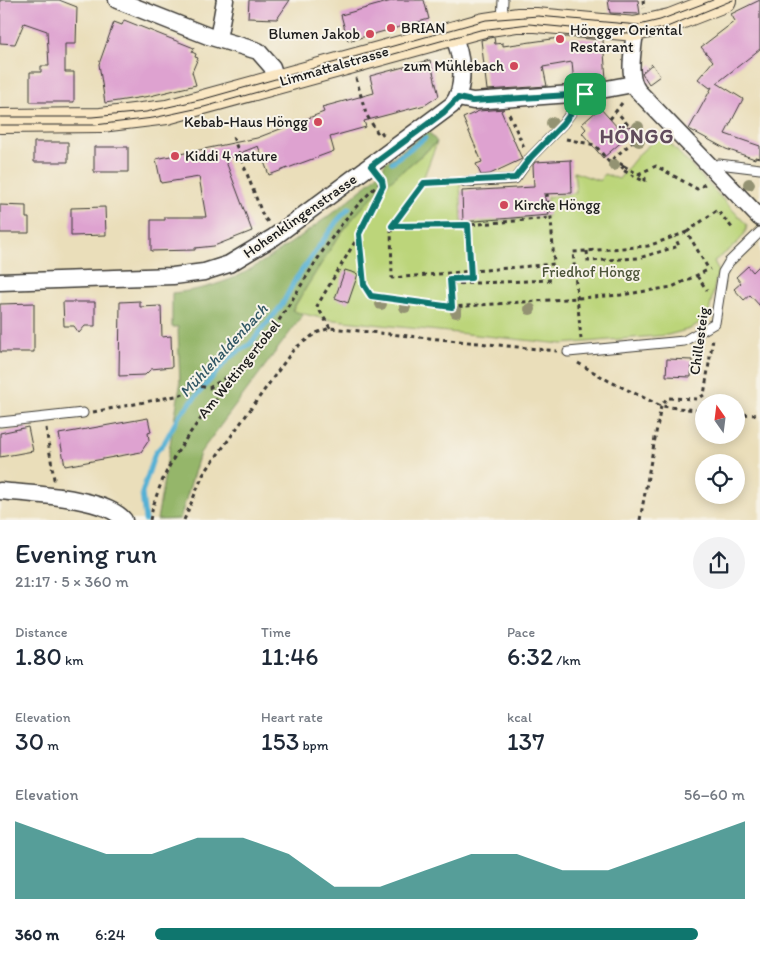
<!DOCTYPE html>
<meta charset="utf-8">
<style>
:root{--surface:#fff;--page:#f2f2f3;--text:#1f2937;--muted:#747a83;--accent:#0f766e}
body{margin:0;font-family:Itim,sans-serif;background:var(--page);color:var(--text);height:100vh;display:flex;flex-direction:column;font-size:19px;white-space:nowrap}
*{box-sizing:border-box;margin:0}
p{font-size:16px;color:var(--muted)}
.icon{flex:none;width:28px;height:28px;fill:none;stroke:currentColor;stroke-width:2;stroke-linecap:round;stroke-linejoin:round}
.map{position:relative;height:520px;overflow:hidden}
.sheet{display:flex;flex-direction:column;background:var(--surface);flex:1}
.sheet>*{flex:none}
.needle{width:32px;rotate:346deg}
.controls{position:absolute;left:695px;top:394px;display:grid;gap:10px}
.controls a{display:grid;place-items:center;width:50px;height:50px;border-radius:50%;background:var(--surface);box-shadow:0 2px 12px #0003;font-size:25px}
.pin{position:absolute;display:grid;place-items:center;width:42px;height:42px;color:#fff;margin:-21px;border-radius:10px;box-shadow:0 2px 8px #0006}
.round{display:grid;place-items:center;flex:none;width:52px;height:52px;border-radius:26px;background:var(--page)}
.head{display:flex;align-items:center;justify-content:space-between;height:85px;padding:0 15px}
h1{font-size:28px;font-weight:600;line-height:38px}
.figures{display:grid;grid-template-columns:repeat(3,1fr);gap:8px;height:85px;padding:5px 15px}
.figures div{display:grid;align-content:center}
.figures b{font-size:25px;font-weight:600}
.figures small{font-size:14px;font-weight:400}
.figures p{font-size:14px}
.chart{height:140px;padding:10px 15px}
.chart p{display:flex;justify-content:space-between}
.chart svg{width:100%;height:90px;margin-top:5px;fill:var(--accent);opacity:.7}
ul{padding:0 15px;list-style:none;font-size:16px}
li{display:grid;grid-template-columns:80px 60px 1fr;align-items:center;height:38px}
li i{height:12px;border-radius:6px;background:var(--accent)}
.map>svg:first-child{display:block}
</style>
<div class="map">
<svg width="760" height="520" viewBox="0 0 760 520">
<rect width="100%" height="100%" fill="#f7f3e8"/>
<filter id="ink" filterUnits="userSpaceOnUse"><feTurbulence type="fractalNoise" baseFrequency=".02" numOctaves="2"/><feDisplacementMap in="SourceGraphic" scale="10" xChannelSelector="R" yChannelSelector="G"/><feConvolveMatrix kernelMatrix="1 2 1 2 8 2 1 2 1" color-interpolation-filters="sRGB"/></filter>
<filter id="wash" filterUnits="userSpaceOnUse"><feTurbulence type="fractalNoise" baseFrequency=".0096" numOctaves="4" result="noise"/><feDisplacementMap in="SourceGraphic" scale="20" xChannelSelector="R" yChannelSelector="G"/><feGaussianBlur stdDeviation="1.12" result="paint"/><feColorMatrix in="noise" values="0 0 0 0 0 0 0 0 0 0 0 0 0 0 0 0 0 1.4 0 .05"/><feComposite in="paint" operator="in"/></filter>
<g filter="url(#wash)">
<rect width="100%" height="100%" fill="#eadeba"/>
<path fill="#bcd57a" stroke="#6c784b" d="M661 134 747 225C746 240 725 253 714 261L718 270 708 317 690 329 668 335 562 344 325 319 292 311C317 271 340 227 375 194 394 176 417 160 437 142L422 182 460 178 462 224 548 216 547 197 576 193 574 172 600 181 604 174 619 179 639 154Z"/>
<path fill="#95b66a" stroke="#586943" d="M428 131 437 142 376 193 354 217 338 237 292 310 303 315 200 453 180 519 157 520 180 386 178 327H172V293C195 291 218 285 238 276 261 266 381 183 385 163Z"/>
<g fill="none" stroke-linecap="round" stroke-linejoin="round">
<path stroke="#56b1d4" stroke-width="5" d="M392 162 425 138
M145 520 142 493 155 453 164 443 179 416 229 358 250 344 282 305 295 280 337 221 349 208"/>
</g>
<g id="blocks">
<path fill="#dea2d0" d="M0 0H59L77 7 76 44H65V72H74V102H30V72H41V66H49L47 31 24 23 15 44 0 43Z
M249 0H290L277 19 248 18Z
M395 0H424L429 19 348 41 341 15Z
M608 0H638L640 14 610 13Z
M760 0V49L717 83 743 99 725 134 760 146V158L755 157V159L726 149 689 129 712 87 710 88 698 79 713 61 701 47 735 21 731 14Z
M124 20 194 48 192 52 196 54 195 57 198 58 192 72 196 85 150 96 105 103 99 64 114 22 122 25Z
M494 37 495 44 503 43V46L566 37 603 40 606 79 574 84 572 62 543 67 547 86 487 90 481 40Z
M430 60 439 96 425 105 364 121 366 127 330 137 334 151 269 175 258 146 225 159 252 231 214 246 195 248V250L151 251V220H165V217H206L199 177 161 183 156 159 257 138 324 112 322 107 374 93 370 76Z
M652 64 660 76 649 84 642 73Z
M600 108 618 128 641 125 603 158 582 133 586 129 582 124Z
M504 109 501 111 522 159 490 174 481 175 476 164 482 162 463 118 479 111Z
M34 142H68V162H34Z
M94 147H128V172H94Z
M571 160 572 193 544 194 549 215 463 222 462 191 534 187 533 165 535 162Z
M0 205 26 206V218H29V233H0Z
M105 207 106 235 71 236V208Z
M760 265V306L750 295 744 300 734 289 741 283 736 277 748 266 753 272Z
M345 270 358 274 348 303 335 298Z
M140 301V307L161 306 162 337 171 336 172 367 151 369 145 375 119 376 120 302Z
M63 302H95V326H85L79 333 74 326H64Z
M34 303V352H0V304Z
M667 359 692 360 691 377 666 376Z
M148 418 151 432 148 433 149 440 141 452 65 466 59 434Z
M28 427 33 451 0 457V433Z"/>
</g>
</g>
<g filter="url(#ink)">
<use href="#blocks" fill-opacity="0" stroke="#3b3934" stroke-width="1"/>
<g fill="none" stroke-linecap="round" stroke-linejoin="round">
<g stroke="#3b3934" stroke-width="11">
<path id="lane" d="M502 21 503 0
M712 169 719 164 760 169
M465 182 515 179 531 157 563 124 585 93
M568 352 684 341 715 323 723 272 729 262 760 232
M0 422 83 413"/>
</g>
<g stroke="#3b3934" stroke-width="19">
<path id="street" d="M117 0 208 36 258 51 272 67 277 82
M635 29C634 49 626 75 638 91L760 218
M218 39 225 0
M458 98 473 101 585 93 633 84
M0 282 173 276 204 272 229 264 274 237 452 105C467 87 462 54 452 33
M0 491C29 494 106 497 124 520"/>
</g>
<g stroke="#3b3934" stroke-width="26">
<path id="secondary" d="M0 121 101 120 167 112 484 25 517 20H536L635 29 670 21 724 0"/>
</g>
<path stroke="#3b3934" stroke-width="3" stroke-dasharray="4 4" stroke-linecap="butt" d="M643 0 644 8
M356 78 366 114 377 132 380 130 384 136
M509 114 524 147
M610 119 622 103
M233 137 263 216 268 222
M566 139 595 145 609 162 635 140V133L617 112
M613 159 624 166
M624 166 645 178V182L621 169Z
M638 174 656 166 697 189 705 184
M379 177 383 186 359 235 364 285 371 296 452 307 621 295 672 287 710 269
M455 180 423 183 391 226 392 278 554 264 551 218 547 194
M392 226 467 225 551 218
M687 232 717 210 734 230
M587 251 588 261 639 258 679 246 675 237
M697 276 707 290
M451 284 552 280
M452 307 450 279 471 278 467 222
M330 328 317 306 359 235
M581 339 573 252 648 246 687 232 709 270
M578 363 609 381 661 406 704 411
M93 412 181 395 198 386 209 388 225 378 235 375
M736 414 760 415
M46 428 54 479H56
M150 520C164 449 216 403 259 349 287 312 309 269 336 232 349 213 366 196 382 181
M184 520 203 475 294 349 316 333 330 328 557 351
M640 520 661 406 667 398 698 399 704 395 713 338"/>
<use href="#lane" stroke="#fff" stroke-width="9"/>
<use href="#street" stroke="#fff" stroke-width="16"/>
<use href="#secondary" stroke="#fae7c3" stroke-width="24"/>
<path stroke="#1c1c1c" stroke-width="1" d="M0 117H92L146 112 204 99 486 20 538 16 639 25 660 20 713 0
M0 125H95L153 118 204 107 480 30 529 24 624 33 646 32 667 27 733 0"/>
</g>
<g fill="#939272">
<circle cx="552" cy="123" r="6"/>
<circle cx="638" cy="127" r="6"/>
<circle cx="639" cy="141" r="6"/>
<circle cx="614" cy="165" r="6"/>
<circle cx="749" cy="184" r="6"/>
<circle cx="381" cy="304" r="6"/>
<circle cx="405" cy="307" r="6"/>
<circle cx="530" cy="309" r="6"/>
<circle cx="456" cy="312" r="6"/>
</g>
</g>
<g fill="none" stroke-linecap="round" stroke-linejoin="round" filter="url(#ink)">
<g stroke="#fff" stroke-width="10">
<path id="route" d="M585 94 563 124 531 157 515 178 424 183 392 226 468 225 471 278 450 279 452 307 371 296 364 285 359 234 383 186 382 180 371 166 444 112 458 98 472 101Z"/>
</g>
<use href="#route" stroke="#0f766e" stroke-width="6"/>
</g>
<g fill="#d1495b" stroke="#f7f3e8" stroke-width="2">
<circle cx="391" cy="28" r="5"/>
<circle cx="370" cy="34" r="5"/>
<circle cx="560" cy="39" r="5"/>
<circle cx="514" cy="66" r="5"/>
<circle cx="318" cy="122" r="5"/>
<circle cx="175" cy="156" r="5"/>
<circle cx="504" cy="205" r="5"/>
</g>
<g text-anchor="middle" stroke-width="4" stroke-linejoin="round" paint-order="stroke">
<g font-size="15" fill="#1c1c1c" stroke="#f7f3e8" text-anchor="start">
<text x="401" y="33">BRIAN</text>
<text x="570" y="35">Höngger Oriental<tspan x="570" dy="17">Restarant</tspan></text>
<text x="360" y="39" text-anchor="end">Blumen Jakob</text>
<text x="504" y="71" text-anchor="end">zum Mühlebach</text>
<text x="308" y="127" text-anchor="end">Kebab-Haus Höngg</text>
<text x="185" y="161">Kiddi 4 nature</text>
<text x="514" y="210">Kirche Höngg</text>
</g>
<g font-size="15" fill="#1c1c1c" stroke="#f7f3e8">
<text transform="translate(334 66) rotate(-16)" y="5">Limmattalstrasse</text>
<text transform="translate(300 216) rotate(-35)" y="5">Hohenklingenstrasse</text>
<text transform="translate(699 341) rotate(-82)" y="5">Chillesteig</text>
<text transform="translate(239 369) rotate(-51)" y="5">Am Wettingertobel</text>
</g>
<g font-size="15" fill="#4c5438" stroke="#f7f3e8">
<text x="591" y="277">Friedhof Höngg</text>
</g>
<g font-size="16" font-style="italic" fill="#335866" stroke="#f7f3e8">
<text transform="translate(223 350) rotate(-47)" y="6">Mühlehaldenbach</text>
</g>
<g font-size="20" font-weight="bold" letter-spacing="1" fill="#604b5b" stroke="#f7f3e8">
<text x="637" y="143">HÖNGG</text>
</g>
</g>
</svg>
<div class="controls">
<a><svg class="needle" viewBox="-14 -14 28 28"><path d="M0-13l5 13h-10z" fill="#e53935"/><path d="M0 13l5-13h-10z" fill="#747a83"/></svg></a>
<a><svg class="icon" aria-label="locate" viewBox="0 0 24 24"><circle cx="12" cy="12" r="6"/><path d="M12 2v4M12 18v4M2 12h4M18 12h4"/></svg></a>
</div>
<div class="pin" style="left:585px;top:94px;background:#1e9e55"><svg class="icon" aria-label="arrive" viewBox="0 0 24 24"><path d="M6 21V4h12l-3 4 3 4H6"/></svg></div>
</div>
<section class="sheet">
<div class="head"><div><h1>Evening run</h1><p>21:17 · 5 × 360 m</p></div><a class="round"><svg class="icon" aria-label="share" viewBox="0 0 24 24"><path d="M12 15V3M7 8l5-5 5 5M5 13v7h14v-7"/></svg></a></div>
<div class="figures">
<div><p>Distance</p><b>1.80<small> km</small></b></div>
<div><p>Time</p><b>11:46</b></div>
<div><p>Pace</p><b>6:32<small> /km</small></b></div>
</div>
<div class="figures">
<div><p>Elevation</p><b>30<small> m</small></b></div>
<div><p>Heart rate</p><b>153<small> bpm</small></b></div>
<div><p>kcal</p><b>137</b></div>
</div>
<div class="chart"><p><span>Elevation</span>56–60 m</p>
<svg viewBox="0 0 160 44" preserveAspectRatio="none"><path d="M0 44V6L10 14L20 22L30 22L40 14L50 14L60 22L70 38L80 38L90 30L100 22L110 22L120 30L130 30L140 22L150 14L160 6V44z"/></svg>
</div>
<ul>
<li><b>360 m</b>6:24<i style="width:92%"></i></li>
</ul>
</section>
